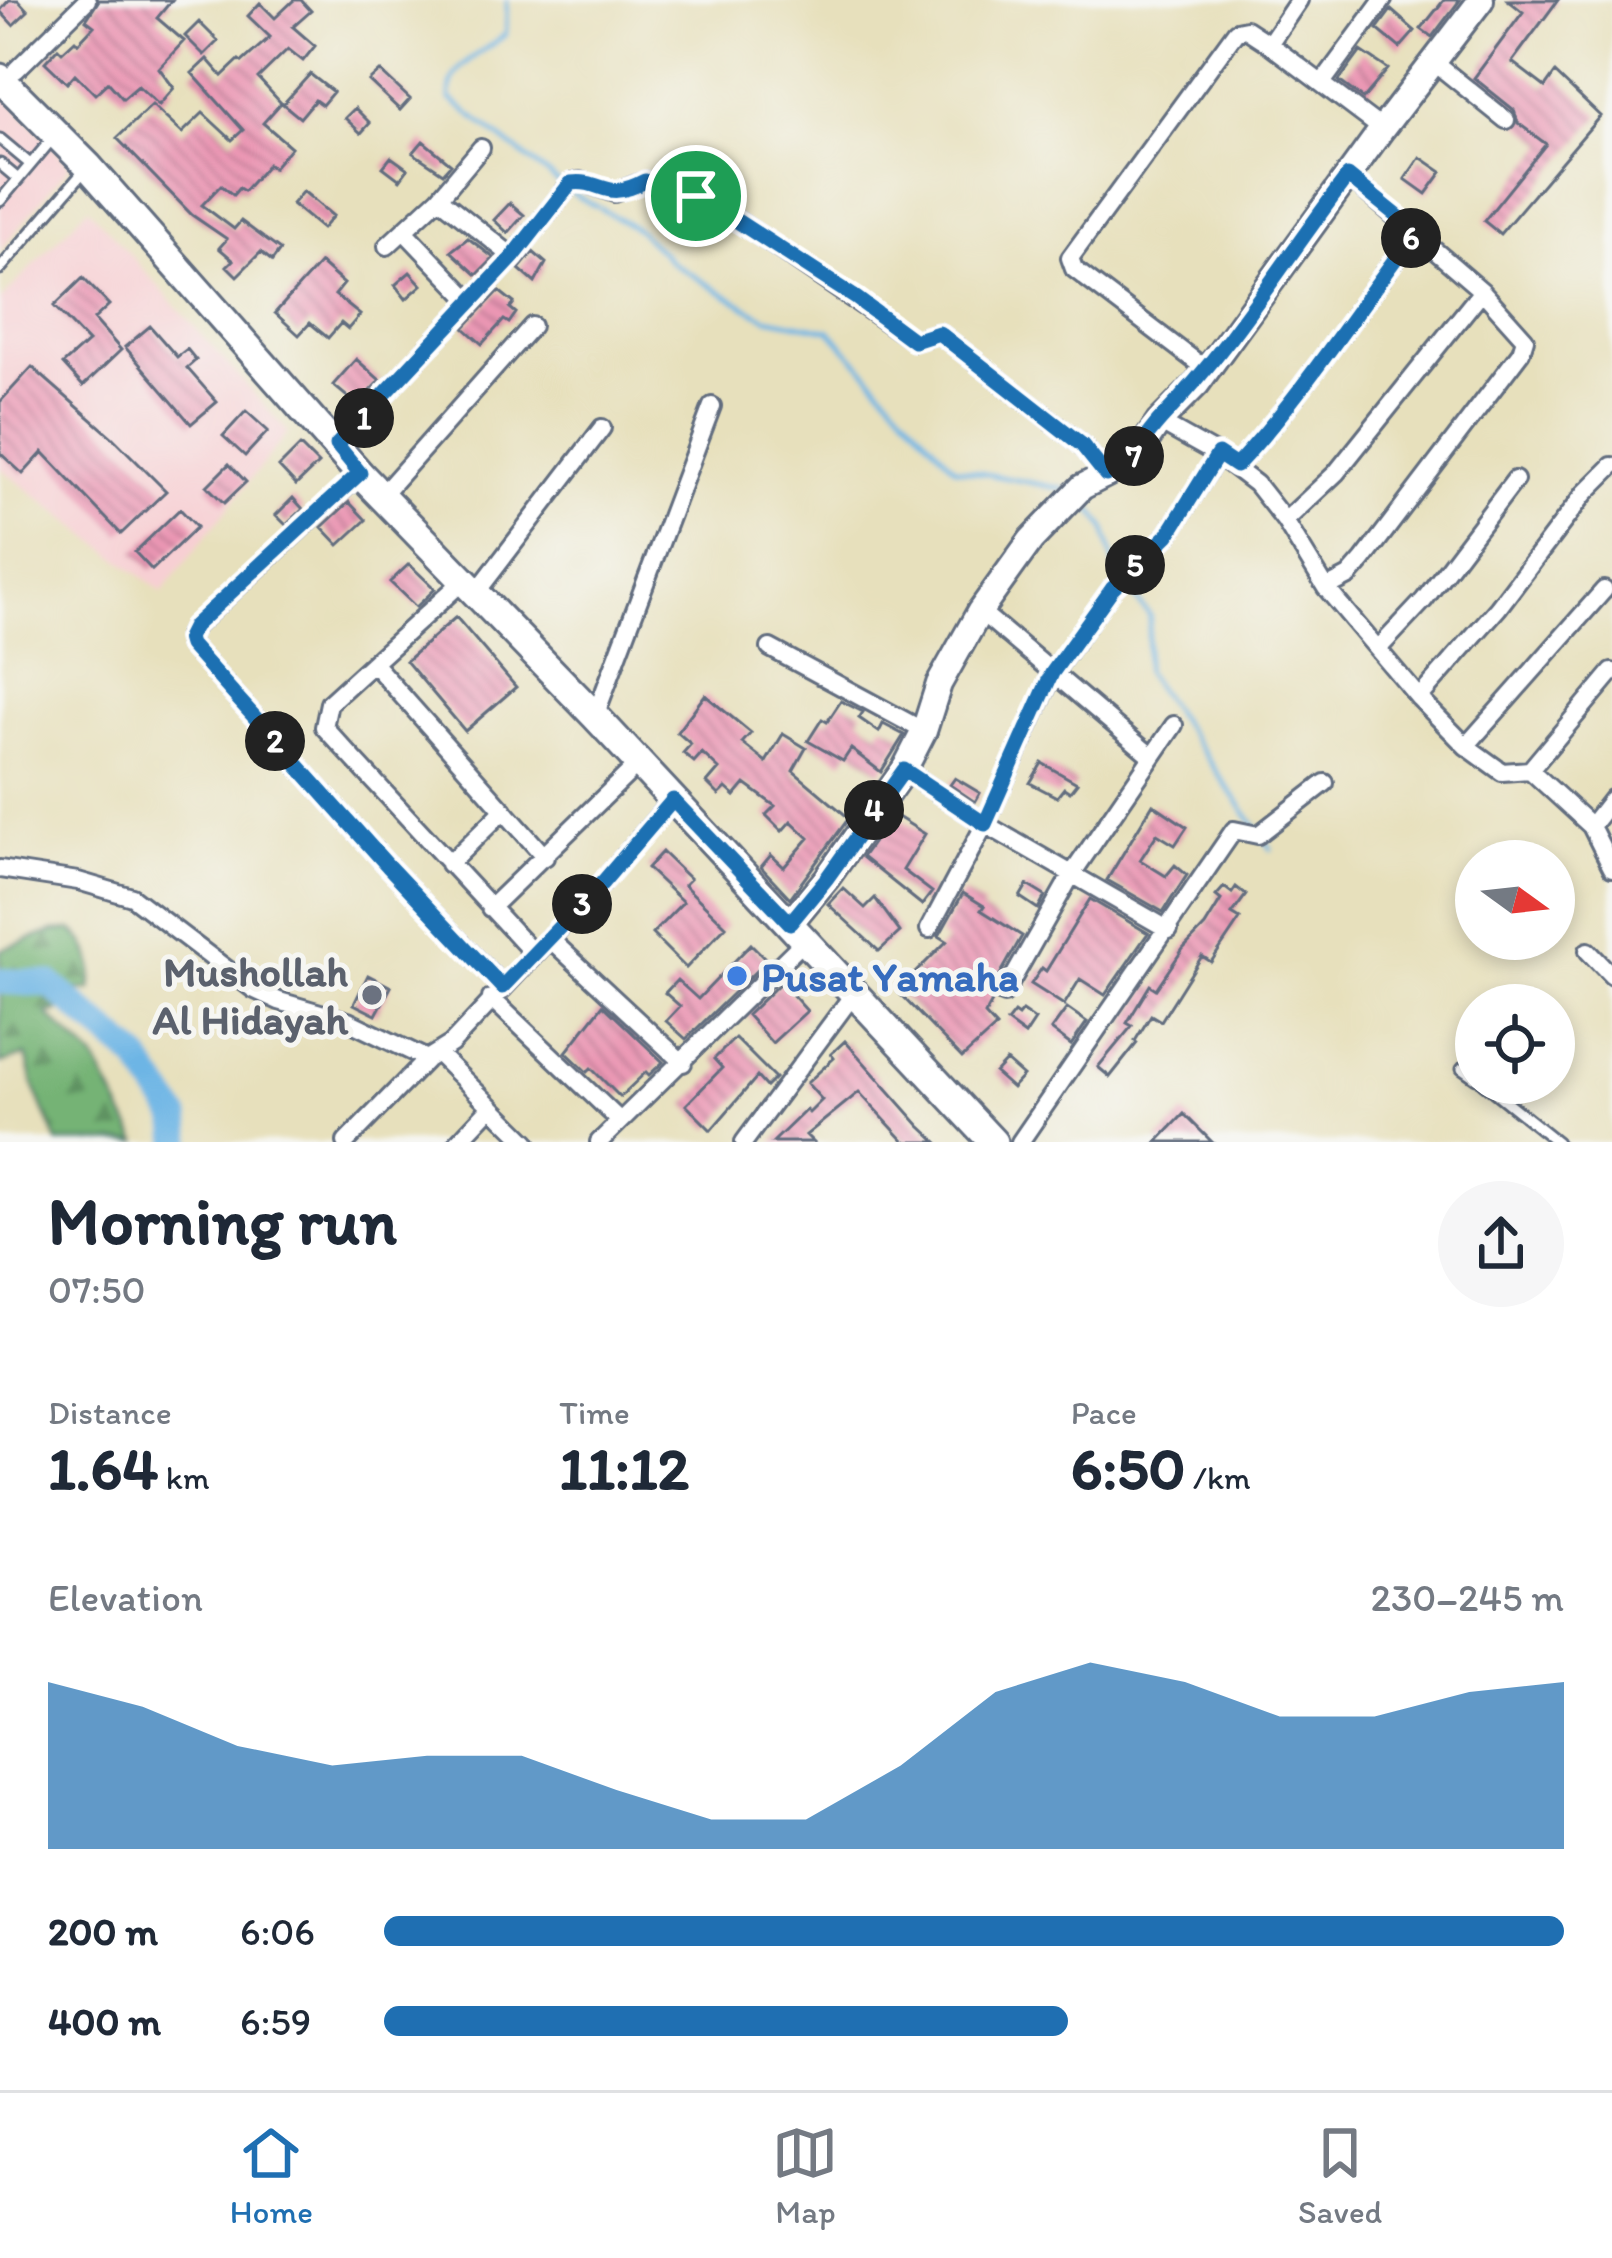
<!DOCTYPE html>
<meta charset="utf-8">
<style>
:root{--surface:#fff;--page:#f6f6f7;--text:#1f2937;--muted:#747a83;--line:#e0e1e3;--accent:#1f6fb2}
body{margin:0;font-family:Itim,sans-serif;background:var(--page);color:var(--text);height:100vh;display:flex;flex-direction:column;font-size:45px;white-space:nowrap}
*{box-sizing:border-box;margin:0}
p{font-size:39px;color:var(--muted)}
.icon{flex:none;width:66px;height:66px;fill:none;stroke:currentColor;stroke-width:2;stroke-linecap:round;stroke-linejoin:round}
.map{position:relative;height:1142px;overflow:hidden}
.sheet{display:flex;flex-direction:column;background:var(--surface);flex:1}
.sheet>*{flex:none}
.needle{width:78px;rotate:105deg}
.buttons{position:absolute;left:1455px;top:840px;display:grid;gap:24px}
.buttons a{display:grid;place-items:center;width:120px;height:120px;border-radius:50%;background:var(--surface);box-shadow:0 6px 18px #0003;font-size:60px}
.pin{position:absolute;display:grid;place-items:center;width:102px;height:102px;color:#fff;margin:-51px;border:6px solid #fff;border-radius:50%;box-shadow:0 3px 12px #0007}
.km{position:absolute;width:60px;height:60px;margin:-30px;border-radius:50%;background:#222;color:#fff;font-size:33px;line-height:60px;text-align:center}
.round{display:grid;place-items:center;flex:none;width:126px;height:126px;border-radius:63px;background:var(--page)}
.head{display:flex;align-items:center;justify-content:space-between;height:204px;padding:0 48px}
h1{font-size:66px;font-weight:800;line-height:90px}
.metrics{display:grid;grid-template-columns:repeat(3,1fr);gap:18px;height:204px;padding:12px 48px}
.metrics div{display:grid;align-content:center}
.metrics b{font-size:60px;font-weight:800}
.metrics small{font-size:33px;font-weight:400}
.metrics p{font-size:33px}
.chart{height:336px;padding:24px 48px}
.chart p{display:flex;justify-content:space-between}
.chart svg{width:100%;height:216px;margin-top:12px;fill:var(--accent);opacity:.7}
ul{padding:0 48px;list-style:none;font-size:39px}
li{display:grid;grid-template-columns:192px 144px 1fr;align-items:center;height:90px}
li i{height:30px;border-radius:15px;background:var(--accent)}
.tab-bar{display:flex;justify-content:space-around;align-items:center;height:168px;border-top:3px solid var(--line);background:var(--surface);font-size:33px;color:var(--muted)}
.tab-bar a{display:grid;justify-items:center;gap:6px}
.tab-bar .selected{color:var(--accent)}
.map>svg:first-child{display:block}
</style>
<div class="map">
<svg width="1612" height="1142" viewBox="0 0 1612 1142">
<defs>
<pattern id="forest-firs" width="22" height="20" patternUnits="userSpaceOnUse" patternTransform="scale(3)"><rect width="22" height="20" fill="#75b374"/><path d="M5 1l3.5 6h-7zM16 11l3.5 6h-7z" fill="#5f9262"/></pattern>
<pattern id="building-back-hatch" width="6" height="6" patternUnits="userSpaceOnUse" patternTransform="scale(3)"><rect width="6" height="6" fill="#eb97b4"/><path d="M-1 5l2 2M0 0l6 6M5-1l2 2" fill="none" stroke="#be7c96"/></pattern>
</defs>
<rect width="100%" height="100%" fill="#f6f6f2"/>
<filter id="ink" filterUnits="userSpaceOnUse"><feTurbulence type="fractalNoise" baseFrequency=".00833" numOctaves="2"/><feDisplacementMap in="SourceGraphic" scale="24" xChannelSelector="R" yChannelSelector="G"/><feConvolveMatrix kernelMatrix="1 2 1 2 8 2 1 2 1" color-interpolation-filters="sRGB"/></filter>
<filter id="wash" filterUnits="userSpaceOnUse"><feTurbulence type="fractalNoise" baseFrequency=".004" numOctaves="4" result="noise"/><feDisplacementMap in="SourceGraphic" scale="48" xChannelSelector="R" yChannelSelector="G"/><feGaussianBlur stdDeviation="2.7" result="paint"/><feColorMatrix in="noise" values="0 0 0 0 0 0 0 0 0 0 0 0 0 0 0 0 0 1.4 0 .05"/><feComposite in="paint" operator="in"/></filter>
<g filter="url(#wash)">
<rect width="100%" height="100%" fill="#e7e0bc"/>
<path fill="#f7cfd3" d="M0 89 70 165 0 251Z
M88 207 288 432 162 592 0 468V301Z"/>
<path fill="url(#forest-firs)" stroke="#487169" stroke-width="3" d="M72 930C92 947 95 964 91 990H72L58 1011 47 1014 94 1058 138 1142H57L34 1087 26 1055 0 1064V950L54 931Z"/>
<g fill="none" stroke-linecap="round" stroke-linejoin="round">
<path stroke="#6db5e5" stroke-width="4.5" d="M507 0 506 34C481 55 447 64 450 99L563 186
M572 193 637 229 674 264 746 307 767 318 829 330 955 468 1064 489
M1085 500 1105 528 1117 576
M1125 585 1150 616 1145 672 1257 828
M1263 838 1271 849"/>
<path stroke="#6db5e5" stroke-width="27" d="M0 981 50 984 137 1058 177 1117 180 1142"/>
</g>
<g id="blocks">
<path fill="url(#building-back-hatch)" d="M9 0H18L28 11 13 25 0 11Z
M99 0H172L157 18 184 41 159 68 174 88 159 105 138 86 123 99 108 82 95 94 75 74 67 83 45 62 58 48 62 52 75 40 78 43 94 26 86 20Z
M294 0H301L311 11 293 27 315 46 303 61 288 49 258 78 281 103 263 123 291 147 273 168 268 164 244 191 239 188 233 195 221 185 202 205 234 229 241 221 280 250 272 261 261 252 237 276 227 266 233 260 219 248 227 239 192 215 117 138 152 105 182 133 203 113 232 140 243 130 192 73 207 59 222 76 239 60 242 62 270 37 248 16 260 3 275 18Z
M1444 0H1460L1432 37 1421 29Z
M1508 0H1558L1512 62 1545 87 1555 73 1600 116 1500 234 1484 221 1546 144 1518 123 1514 110 1474 78 1523 12Z
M1391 10 1415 31 1400 48 1377 29Z
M199 22 218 41 204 55 185 36Z
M1361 51 1388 69 1363 99 1339 81Z
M380 71 410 99 400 110 369 81Z
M310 74 333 92 322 105 315 100 300 118 283 104Z
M355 108 370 123 361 133 345 118Z
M423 141 451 164 443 173 413 153Z
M391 157 408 169 400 180 383 167Z
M1420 157 1442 172 1426 194 1405 179Z
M303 191 333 216 322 229 292 204Z
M510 203 524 215 508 233 494 220Z
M468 238 494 258 477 275 451 251Z
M533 252 546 263 535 283 519 269Z
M320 263 344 284 335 295 360 315 348 329 341 323 328 338 310 323 299 335 275 313Z
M410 272 422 285 406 299 395 285Z
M83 278 109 305 94 319 121 350 83 386 63 364 88 342 54 306Z
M499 291 514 303 510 308 516 313 509 323 504 320 482 344 464 328Z
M150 326 177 357 187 349 196 360 187 368 217 402 191 424 125 347Z
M356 359 380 380 357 405 333 385Z
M32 367 112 437 166 491 121 534 43 452 23 474 0 453V402Z
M246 411 268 431 245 456 223 436Z
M300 446 318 464 296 485 279 467Z
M229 464 246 482 224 503 207 486Z
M293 498 303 509 286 525 276 515Z
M349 502 366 520 339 545 322 527Z
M180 509 197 527 152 570 135 552Z
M409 564 435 589 416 607 390 582Z
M456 617 516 687 465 731 406 661Z
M705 695 751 733 742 743 766 762 783 734 806 748 793 771 849 818 790 898 761 867 771 855 784 867 809 838 791 821 782 831 766 815 775 806 745 784 735 796 726 788 719 795 707 783 719 769 702 753 694 762 683 753 691 744 677 732Z
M841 701 863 712 859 718 879 732 883 724 904 735 881 772 851 749 843 761 808 741 822 719 827 722Z
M1042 763 1077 783 1070 792 1064 788 1057 797 1030 783Z
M955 778 980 793 975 802 950 785Z
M1153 804 1187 827 1175 845 1157 834 1140 860 1166 876 1175 865 1187 875 1163 912 1107 880Z
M893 814 925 834 903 870 932 892 922 905 862 857Z
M662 852 690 879 684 885 726 926 686 968 652 934 683 902 647 868Z
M1027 885 1045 896 1038 909 1020 897Z
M1224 887 1232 893 1236 887 1246 895 1232 914 1240 919 1211 962 1202 956 1161 1021 1151 1015 1135 1041 1137 1043 1110 1077 1098 1067 1132 1026 1127 1023 1150 985 1156 989 1183 949 1205 926 1221 900 1216 896Z
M843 888 865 908 875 898 900 932 879 951 828 904Z
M963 893 984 906 981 910 1022 936 992 989 993 1000 985 1015 996 1027 962 1058 897 991 947 941 939 936Z
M1090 899 1148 933 1105 995 1080 979 1064 1005 1031 984 1042 968 1046 971Z
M751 944 767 960 686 1039 666 1021 680 1006 665 993 677 980 698 999Z
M368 975 391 987 376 1015 354 1004Z
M781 982 807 1011 772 1043 747 1015Z
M603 1005 663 1062 649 1075 646 1072 620 1097 591 1068 587 1072 566 1052Z
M1067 1008 1087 1022 1071 1045 1051 1030Z
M1022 1011 1035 1020 1025 1035 1007 1022 1014 1013 1018 1016Z
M735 1038 775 1078 766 1087 757 1077 711 1130 686 1105 722 1068 714 1059Z
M845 1041 920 1126 937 1142H905L859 1092 806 1135 813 1142H773L806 1110 809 1113 822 1100 807 1083 834 1058 831 1054Z
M1006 1061 1023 1076 1012 1088 995 1073Z
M1184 1114 1212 1142H1157Z"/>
</g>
</g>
<g filter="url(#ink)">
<use href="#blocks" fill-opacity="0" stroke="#626d7f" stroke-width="3"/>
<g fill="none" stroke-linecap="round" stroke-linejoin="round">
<g stroke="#626d7f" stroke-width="15">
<path id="lane" d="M0 139 30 164
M0 164 18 179
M0 201 53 138
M0 269 85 170
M1462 1068 1476 1078
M1483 1083 1557 1142"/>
</g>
<g stroke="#626d7f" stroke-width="22">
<path id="street" d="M1269 44 1382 129
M1435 63 1506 120
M16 70 87 0
M1322 83 1383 0
M439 198 513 257
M405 232 471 301
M387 246 439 198 481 148
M1207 370 1074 269 1070 258 1236 31 1246 29 1269 44 1299 0
M1159 422 1218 455 1256 484 1285 521 1326 588 1419 698 1466 746 1502 772 1530 770 1612 672
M337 445 513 257 571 183 580 181 614 193 645 181C654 185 663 193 672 197 687 203 697 195 713 204L914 341 939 333 1082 445 1106 475
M1236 466C1303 394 1356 310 1416 231
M360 474 194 627 188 637 190 645 388 866 503 987
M382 495 532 326
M1285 521 1336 473 1482 291
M464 580 329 703 324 727 533 953
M1326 588 1349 576 1363 560 1521 352 1525 339 1482 291 1348 176
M476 593 602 428
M980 611 1150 755
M770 648 924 731
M1378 649 1424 600 1515 480
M374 664 545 857
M1419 698 1498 608 1585 493 1612 466
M595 716 712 406
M1466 746 1604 590
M904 770 985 824 1169 930
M1530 770 1591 826
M1612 799 1591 826 1612 868
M449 864 504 810
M0 869 78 881 132 897 253 989 279 1001 348 1021 427 1059 451 1044 603 882 673 799
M490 908 639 763
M929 929 985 824 1053 673 1112 589 1168 535 1218 455
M549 938 683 1063
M1588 951 1612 976
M1004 994 1072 874 1174 725
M491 998 619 1120
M439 1055 527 1142
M346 1142 427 1059
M458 1142 490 1108
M599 1142 804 941
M744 1142 855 992
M1020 1142 1234 830 1258 835 1325 783"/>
</g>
<g stroke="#626d7f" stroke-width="30">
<path id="secondary" d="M790 923 827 878 904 770 924 731 939 684 980 611 1031 540 1082 487 1117 469 1139 452 1159 422 1197 384 1382 129 1481 0"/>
</g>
<g stroke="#626d7f" stroke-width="33">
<path id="primary" d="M0 78 88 166 360 474 595 716 993 1142"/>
</g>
<use href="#lane" stroke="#fff" stroke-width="9"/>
<use href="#street" stroke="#fff" stroke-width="16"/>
<use href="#secondary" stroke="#fff" stroke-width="24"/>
<use href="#primary" stroke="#fff" stroke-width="27"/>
</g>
</g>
<g fill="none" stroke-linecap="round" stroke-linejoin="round" filter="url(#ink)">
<g stroke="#fff" stroke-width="24">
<path id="route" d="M1348 176 1416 231C1356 310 1303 394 1236 466L1218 454 1168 535 1112 589 1052 673 985 824 904 770 827 878 790 923 673 800 603 882 502 987 388 866 190 645 188 638 194 626 360 473 337 445 513 257 571 183C605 179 603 203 645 181L671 196 700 197 856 298 914 341 939 333 1082 445 1106 475C1134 460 1143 438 1163 417 1234 343 1286 257 1348 176Z"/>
</g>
<use href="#route" stroke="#1f6fb2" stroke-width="15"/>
</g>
<circle fill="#3f7fe0" stroke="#f6f6f2" stroke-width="4.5" cx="737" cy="976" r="12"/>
<circle fill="#6b7280" stroke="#f6f6f2" stroke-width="4.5" cx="372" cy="995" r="12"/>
<g text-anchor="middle" stroke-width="10" stroke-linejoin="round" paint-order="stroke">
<g font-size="42" font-weight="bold" fill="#5b616d" stroke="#f6f6f2" text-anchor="end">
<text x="348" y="986">Mushollah<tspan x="348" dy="48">Al Hidayah</tspan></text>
</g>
<g font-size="42" font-weight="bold" fill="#366cbe" stroke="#f6f6f2" text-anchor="start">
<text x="761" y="991">Pusat Yamaha</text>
</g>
</g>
</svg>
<div class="buttons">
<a><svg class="needle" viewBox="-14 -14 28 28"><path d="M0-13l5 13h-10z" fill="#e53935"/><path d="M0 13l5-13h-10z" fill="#747a83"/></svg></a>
<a><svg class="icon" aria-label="locate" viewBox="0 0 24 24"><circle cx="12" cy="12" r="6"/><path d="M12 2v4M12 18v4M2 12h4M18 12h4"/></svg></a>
</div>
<div class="pin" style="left:696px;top:196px;background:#1e9e55"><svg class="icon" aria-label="arrive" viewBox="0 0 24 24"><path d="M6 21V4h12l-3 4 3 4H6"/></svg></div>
<b class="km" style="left:364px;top:418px">1</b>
<b class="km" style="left:275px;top:741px">2</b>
<b class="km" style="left:582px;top:904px">3</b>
<b class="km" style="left:874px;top:810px">4</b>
<b class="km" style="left:1135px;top:565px">5</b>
<b class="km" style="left:1411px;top:238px">6</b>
<b class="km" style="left:1134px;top:456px">7</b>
</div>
<section class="sheet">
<div class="head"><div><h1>Morning run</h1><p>07:50</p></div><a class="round"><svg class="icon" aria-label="share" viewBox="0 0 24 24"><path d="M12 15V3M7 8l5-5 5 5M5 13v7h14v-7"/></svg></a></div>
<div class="metrics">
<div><p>Distance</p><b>1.64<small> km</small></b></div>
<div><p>Time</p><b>11:12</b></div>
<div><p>Pace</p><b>6:50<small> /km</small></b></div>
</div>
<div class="chart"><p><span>Elevation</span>230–245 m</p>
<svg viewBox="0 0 160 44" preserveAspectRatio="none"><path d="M0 44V10L10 15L20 23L30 27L40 25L50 25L60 32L70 38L80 38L90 27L100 12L110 6L120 10L130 17L140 17L150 12L160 10V44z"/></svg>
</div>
<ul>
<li><b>200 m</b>6:06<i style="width:100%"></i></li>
<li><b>400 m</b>6:59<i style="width:58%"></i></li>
</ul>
</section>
<nav class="tab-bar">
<a class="selected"><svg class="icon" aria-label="home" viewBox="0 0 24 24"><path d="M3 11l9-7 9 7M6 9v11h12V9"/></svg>Home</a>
<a><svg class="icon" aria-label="map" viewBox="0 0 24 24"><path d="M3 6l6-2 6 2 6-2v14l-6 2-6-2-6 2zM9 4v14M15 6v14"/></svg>Map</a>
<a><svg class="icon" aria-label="saved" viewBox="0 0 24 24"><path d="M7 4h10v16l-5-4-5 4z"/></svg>Saved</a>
</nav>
